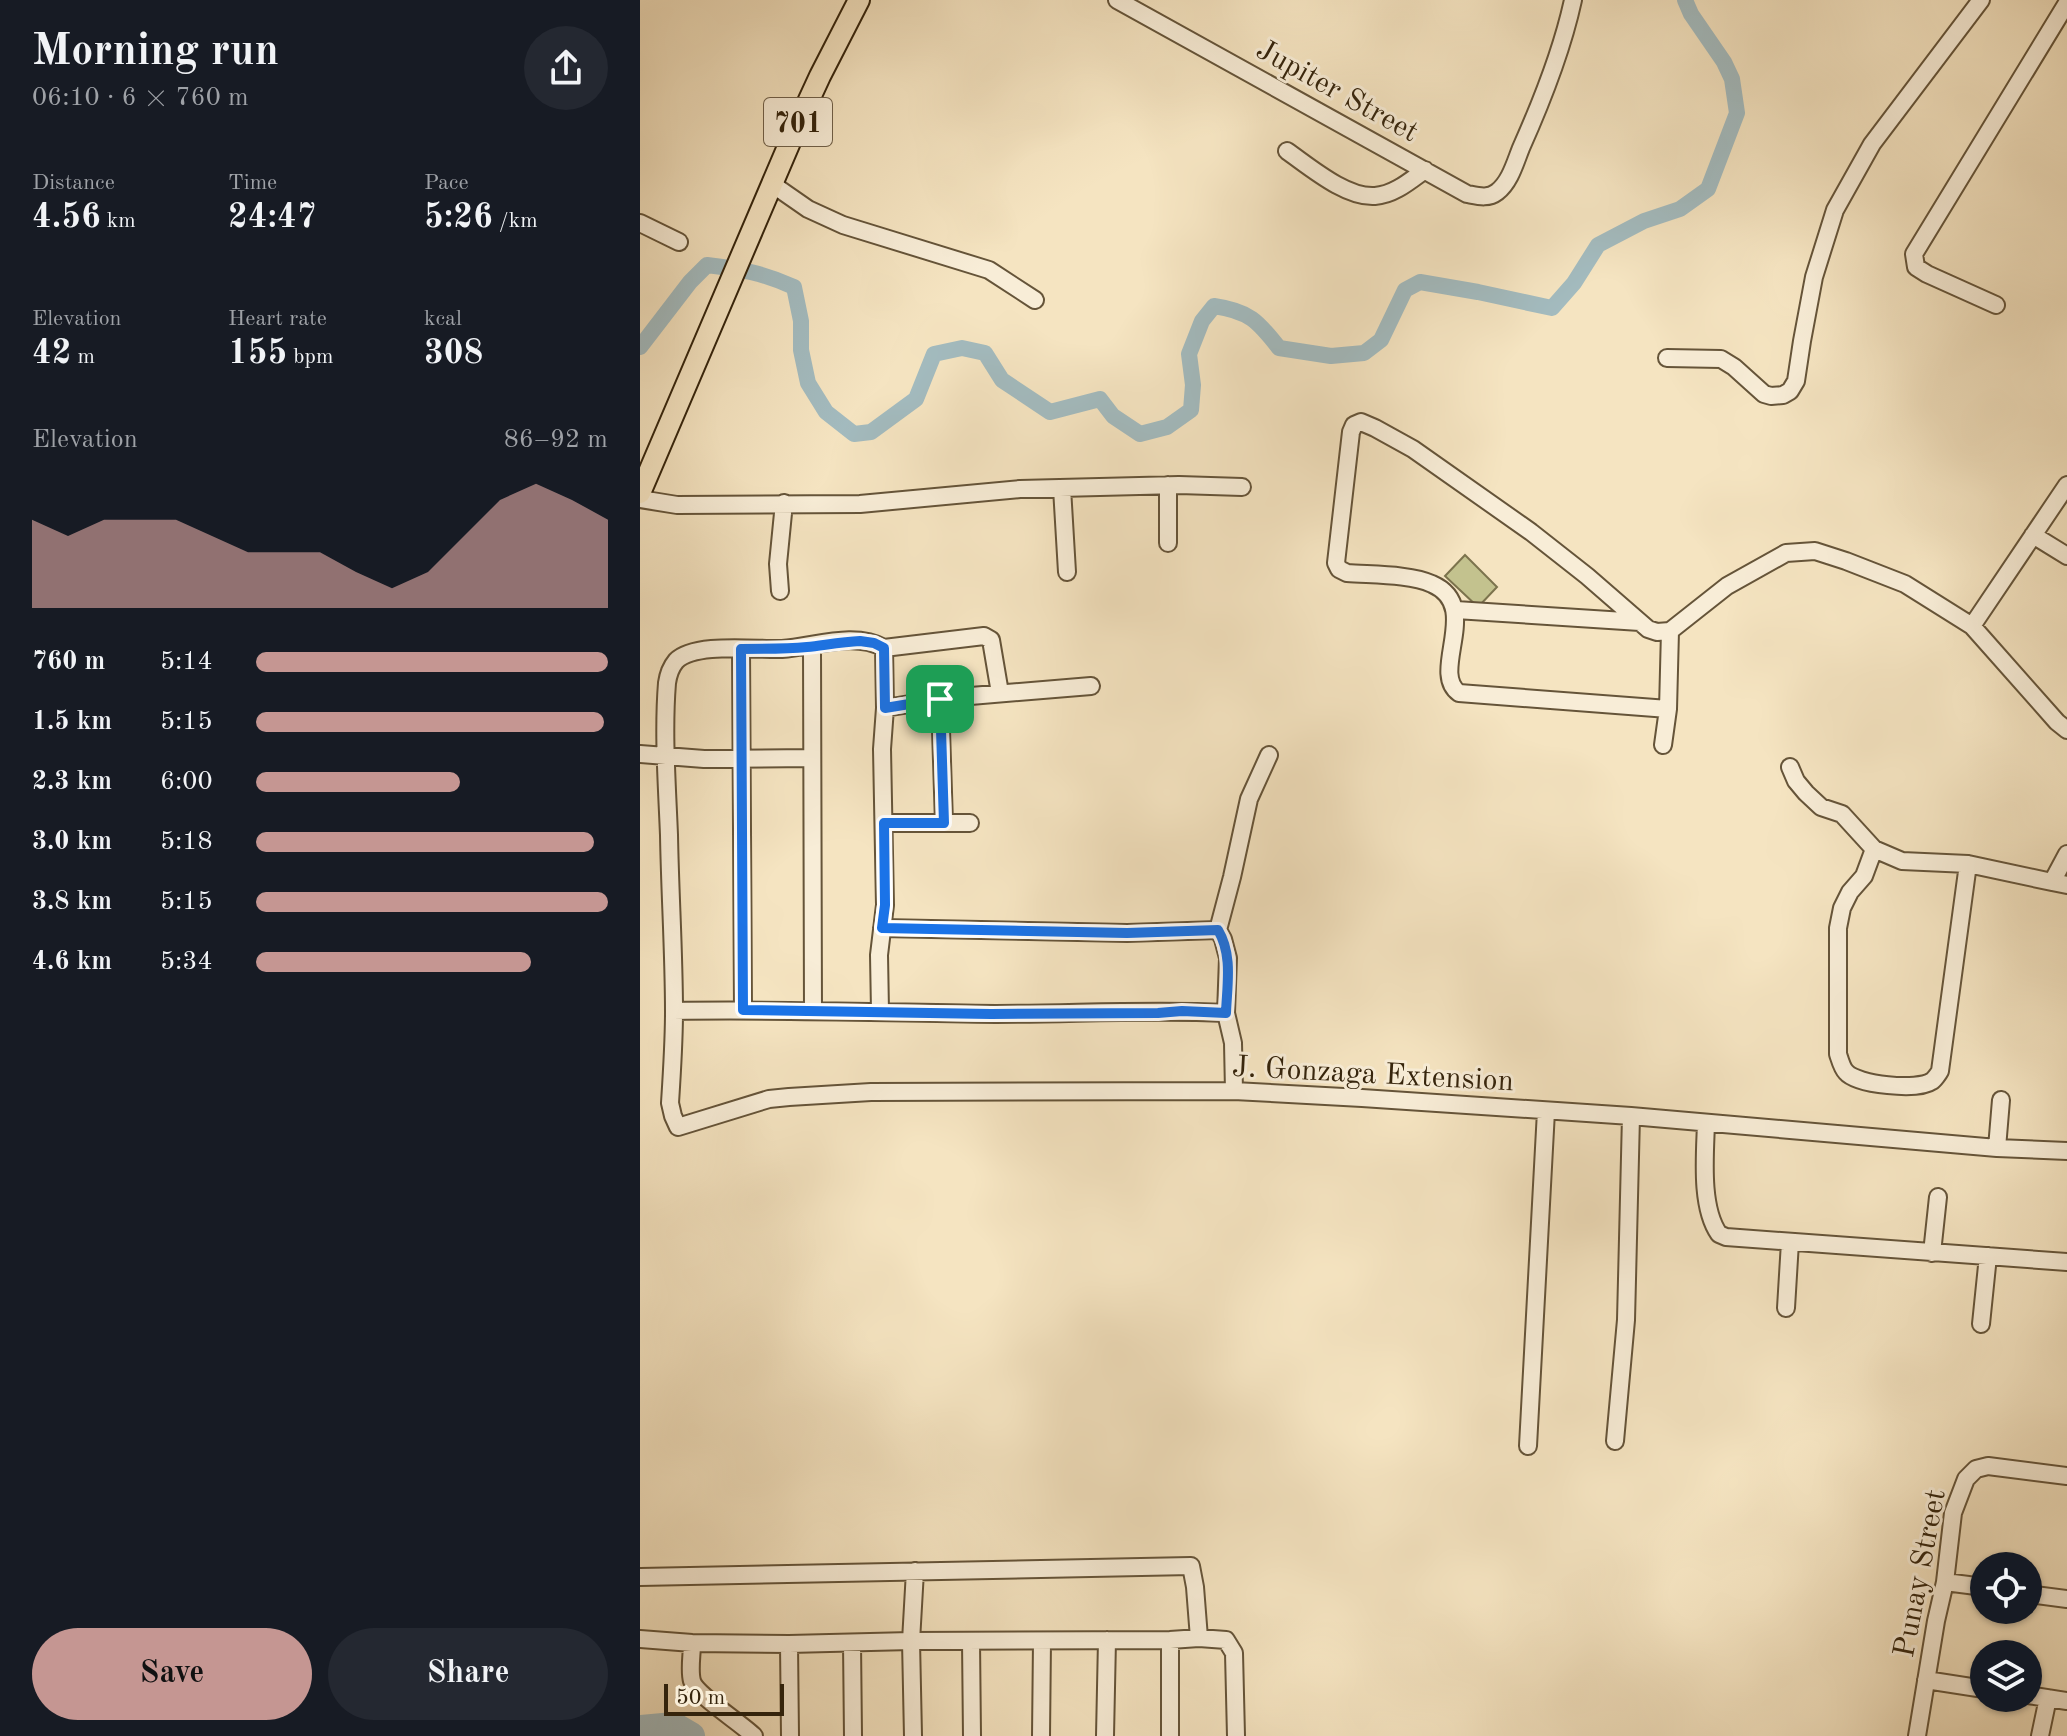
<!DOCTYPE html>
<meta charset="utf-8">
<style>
:root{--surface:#171b24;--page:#242831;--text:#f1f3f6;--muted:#9ea1a6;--accent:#c59692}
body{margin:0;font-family:"Old Standard TT",serif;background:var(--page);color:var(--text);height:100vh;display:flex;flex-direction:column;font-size:30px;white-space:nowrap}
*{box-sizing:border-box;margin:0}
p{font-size:26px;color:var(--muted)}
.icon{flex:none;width:44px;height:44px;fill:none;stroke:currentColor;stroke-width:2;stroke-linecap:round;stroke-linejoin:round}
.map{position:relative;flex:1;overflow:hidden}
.details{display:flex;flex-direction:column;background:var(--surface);width:640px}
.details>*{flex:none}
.buttons{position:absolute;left:1330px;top:1552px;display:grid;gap:16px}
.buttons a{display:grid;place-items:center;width:72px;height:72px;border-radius:50%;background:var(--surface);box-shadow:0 2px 6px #0004;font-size:40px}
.scale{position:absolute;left:24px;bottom:20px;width:120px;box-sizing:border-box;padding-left:8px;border:4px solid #35240c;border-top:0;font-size:22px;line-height:28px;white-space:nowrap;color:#35240c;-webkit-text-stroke:6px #f8edd7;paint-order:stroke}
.pin{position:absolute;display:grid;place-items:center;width:68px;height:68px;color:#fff;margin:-34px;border-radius:16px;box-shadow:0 4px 12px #0006}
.round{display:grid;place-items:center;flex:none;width:84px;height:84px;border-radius:42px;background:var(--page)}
.head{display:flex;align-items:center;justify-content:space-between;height:136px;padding:0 32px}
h1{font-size:44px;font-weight:800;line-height:60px}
.figures{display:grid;grid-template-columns:repeat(3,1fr);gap:12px;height:136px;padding:8px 32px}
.figures div{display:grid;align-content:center}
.figures b{font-size:34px;font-weight:800}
.figures small{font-size:22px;font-weight:400}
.figures p{font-size:22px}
.chart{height:224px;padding:16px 32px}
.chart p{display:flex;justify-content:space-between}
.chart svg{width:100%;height:144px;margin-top:8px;fill:var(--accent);opacity:.7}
.primary-button{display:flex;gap:16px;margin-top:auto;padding:16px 32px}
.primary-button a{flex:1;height:92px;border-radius:48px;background:var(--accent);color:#111;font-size:32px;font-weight:800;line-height:92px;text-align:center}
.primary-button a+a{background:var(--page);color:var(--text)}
ul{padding:0 32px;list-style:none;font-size:26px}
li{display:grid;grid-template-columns:128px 96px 1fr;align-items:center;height:60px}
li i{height:20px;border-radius:10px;background:var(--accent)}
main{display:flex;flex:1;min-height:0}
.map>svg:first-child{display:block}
</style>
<main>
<section class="details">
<div class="head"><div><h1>Morning run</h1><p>06:10 · 6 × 760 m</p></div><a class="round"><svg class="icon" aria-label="share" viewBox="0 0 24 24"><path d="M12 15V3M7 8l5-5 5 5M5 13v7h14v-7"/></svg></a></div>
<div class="figures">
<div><p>Distance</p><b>4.56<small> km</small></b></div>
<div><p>Time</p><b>24:47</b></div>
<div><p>Pace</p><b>5:26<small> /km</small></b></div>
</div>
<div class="figures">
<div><p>Elevation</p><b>42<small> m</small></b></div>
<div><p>Heart rate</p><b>155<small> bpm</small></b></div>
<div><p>kcal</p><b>308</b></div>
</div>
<div class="chart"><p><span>Elevation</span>86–92 m</p>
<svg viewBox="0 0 160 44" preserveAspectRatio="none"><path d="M0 44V17L10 22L20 17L30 17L40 17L50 22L60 27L70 27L80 27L90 33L100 38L110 33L120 22L130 11L140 6L150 11L160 17V44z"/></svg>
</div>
<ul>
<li><b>760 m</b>5:14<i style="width:100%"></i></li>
<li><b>1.5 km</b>5:15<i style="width:99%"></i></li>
<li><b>2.3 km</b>6:00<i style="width:58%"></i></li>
<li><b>3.0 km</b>5:18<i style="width:96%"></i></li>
<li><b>3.8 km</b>5:15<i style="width:100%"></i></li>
<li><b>4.6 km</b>5:34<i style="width:78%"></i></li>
</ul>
<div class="primary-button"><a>Save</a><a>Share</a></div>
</section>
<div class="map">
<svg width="1427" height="1736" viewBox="0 0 1427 1736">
<rect width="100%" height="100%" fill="#f5e4c1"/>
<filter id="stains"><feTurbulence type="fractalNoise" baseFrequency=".0025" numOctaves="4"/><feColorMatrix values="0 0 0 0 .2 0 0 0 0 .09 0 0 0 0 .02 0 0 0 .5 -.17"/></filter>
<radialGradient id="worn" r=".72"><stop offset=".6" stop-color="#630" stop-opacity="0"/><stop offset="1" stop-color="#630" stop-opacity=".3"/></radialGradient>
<path fill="#c3c28e" stroke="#7c734d" stroke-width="2" d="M825 555 857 587 838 607 805 576Z"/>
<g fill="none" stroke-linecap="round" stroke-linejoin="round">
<path stroke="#a3bbbf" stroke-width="16" d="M0 347 50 282 67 265C101 269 123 273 154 287L161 321V350L168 383 186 412 214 434 231 432 276 399 294 354 322 348 345 353 362 380 410 412 460 399 473 416 500 434 527 427 551 410 553 385 549 354 562 321 574 306C609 311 618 321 639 348L691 356 724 353 741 340 765 290 780 282 838 292 912 308 934 283 958 245 1004 221 1040 209 1068 189 1097 113 1092 79 1084 62 1051 14 1045 0"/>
<path stroke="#a3bbbf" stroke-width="28" d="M0 1729 34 1726 51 1736"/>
<g stroke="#655439" stroke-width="20">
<path id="minor" d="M477 0 827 194C838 196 848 199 857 192 870 182 875 163 881 148 902 101 922 51 933 0
M647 151C670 167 706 198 735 196 754 195 771 180 785 170
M132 184 168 209 203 225 349 270 395 300
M0 223 39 242
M1356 305 1287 274 1276 267 1274 254 1427 3
M1027 358 1081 359 1094 367 1124 394 1131 396 1143 395 1150 391 1156 381 1162 341 1174 277 1195 210 1232 144 1341 0
M528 485V543
M422 488 427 572
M0 499 37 505 220 504 380 489 539 485 602 487
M1393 535 1427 556
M140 591 138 564 144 503
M816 610 1000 622
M1332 626 1427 485
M172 646 173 1010
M101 649 103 1010
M360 693 351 640 344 636 244 648C214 631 174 647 142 649 116 650 54 642 36 661 31 667 28 676 27 683 23 733 27 785 29 835 30 894 34 953 34 1012 34 1042 32 1072 30 1103L33 1116 38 1127 129 1099 149 1097 231 1092 594 1091 722 1098 991 1116 1357 1148 1427 1151
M300 699 304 823
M245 708 307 698 451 686
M1028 709 819 693C789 672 843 606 792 584 771 574 731 575 707 573L699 569 696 563 711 432 714 425 721 422 735 428 773 449 891 532 947 576 1008 629 1017 632 1030 631 1087 586 1146 553 1175 551 1206 561 1265 584 1332 626 1417 722 1427 730
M1023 745 1028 709 1030 631
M0 754 64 759 172 758
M1150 767 1156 781 1166 793 1181 807 1202 814 1234 849 1262 861 1328 864 1412 882
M244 823H330
M1234 849 1224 876 1210 892 1202 908 1198 928V1054C1200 1060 1202 1068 1206 1072 1217 1085 1278 1091 1292 1081 1294 1080 1299 1073 1300 1071L1328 864
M1427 854 1412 882 1427 885
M242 928 487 933 578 930 583 939 588 958 586 1013 593 1043 594 1091
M578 930 592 877 609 799 629 755
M34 1011C141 1009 248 1013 356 1014 432 1014 510 1009 586 1013
M240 1011 239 955 245 905 242 749 245 708 244 648
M1066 1123C1065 1155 1060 1207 1079 1234L1086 1237 1427 1262
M1357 1148 1361 1100
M1292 1253 1298 1197
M1146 1308 1150 1242
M1341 1324 1348 1256
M975 1441 986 1320 991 1116
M888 1446 906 1111
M0 1577 551 1566 555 1587 559 1638
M1305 1582 1344 1587
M1388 1594 1427 1599
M0 1639 52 1643 149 1644 271 1641 530 1640 559 1638 586 1640 594 1653 596 1736
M331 1641 332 1736
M52 1643C52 1655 49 1670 52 1681 56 1695 101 1723 114 1736
M212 1643 213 1736
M149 1644 150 1736
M1286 1680 1344 1689
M1388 1695 1427 1701
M273 1736 271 1641 275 1571
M401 1736 402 1641
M465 1736 467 1640
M530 1736V1640
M1277 1736 1296 1621 1305 1582 1313 1513 1326 1479 1336 1469 1348 1466 1427 1476
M1400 1736 1408 1698"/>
</g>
<g stroke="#35240c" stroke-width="24">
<path id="major" d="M0 493 156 128 180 76 219 0"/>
</g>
<use href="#minor" stroke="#f8edd7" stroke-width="16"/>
<use href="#major" stroke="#f5e4c1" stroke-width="20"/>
</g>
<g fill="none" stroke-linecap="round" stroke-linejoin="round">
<g stroke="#fff" stroke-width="16">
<path id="route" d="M220 641 234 643 244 648 245 708 300 699 304 823H244L245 905 242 928 487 933 578 930C593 955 587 985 586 1013L542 1011 518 1013 351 1014 103 1010 101 649C123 649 145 649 167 647 185 645 202 642 220 641Z"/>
</g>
<use href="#route" stroke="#1a73e8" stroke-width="10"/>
</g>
<g text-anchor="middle" stroke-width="6" stroke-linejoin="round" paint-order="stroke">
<rect fill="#f8edd7" stroke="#706049" stroke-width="2" x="124" y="98" width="68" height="48" rx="6"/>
<g font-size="28" font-weight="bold" fill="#35240c">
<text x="158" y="132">701</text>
</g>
<g font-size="30" fill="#35240c" stroke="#f8edd7">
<text transform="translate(698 90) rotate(29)" y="10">Jupiter Street</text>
<text transform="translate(733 1073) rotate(3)" y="10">J. Gonzaga Extension</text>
<text transform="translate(1279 1573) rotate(-79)" y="10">Punay Street</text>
</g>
</g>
<rect width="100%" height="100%" filter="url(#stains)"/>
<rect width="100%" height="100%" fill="url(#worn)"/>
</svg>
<div class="buttons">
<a><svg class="icon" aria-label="locate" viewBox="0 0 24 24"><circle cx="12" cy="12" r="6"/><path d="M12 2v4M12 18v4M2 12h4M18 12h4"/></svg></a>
<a><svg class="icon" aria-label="layers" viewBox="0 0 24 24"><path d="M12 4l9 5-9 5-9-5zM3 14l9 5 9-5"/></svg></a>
</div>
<div class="scale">50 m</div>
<div class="pin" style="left:300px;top:699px;background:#1e9e55"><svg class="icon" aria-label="arrive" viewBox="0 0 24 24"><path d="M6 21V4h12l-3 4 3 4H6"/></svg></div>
</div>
</main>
